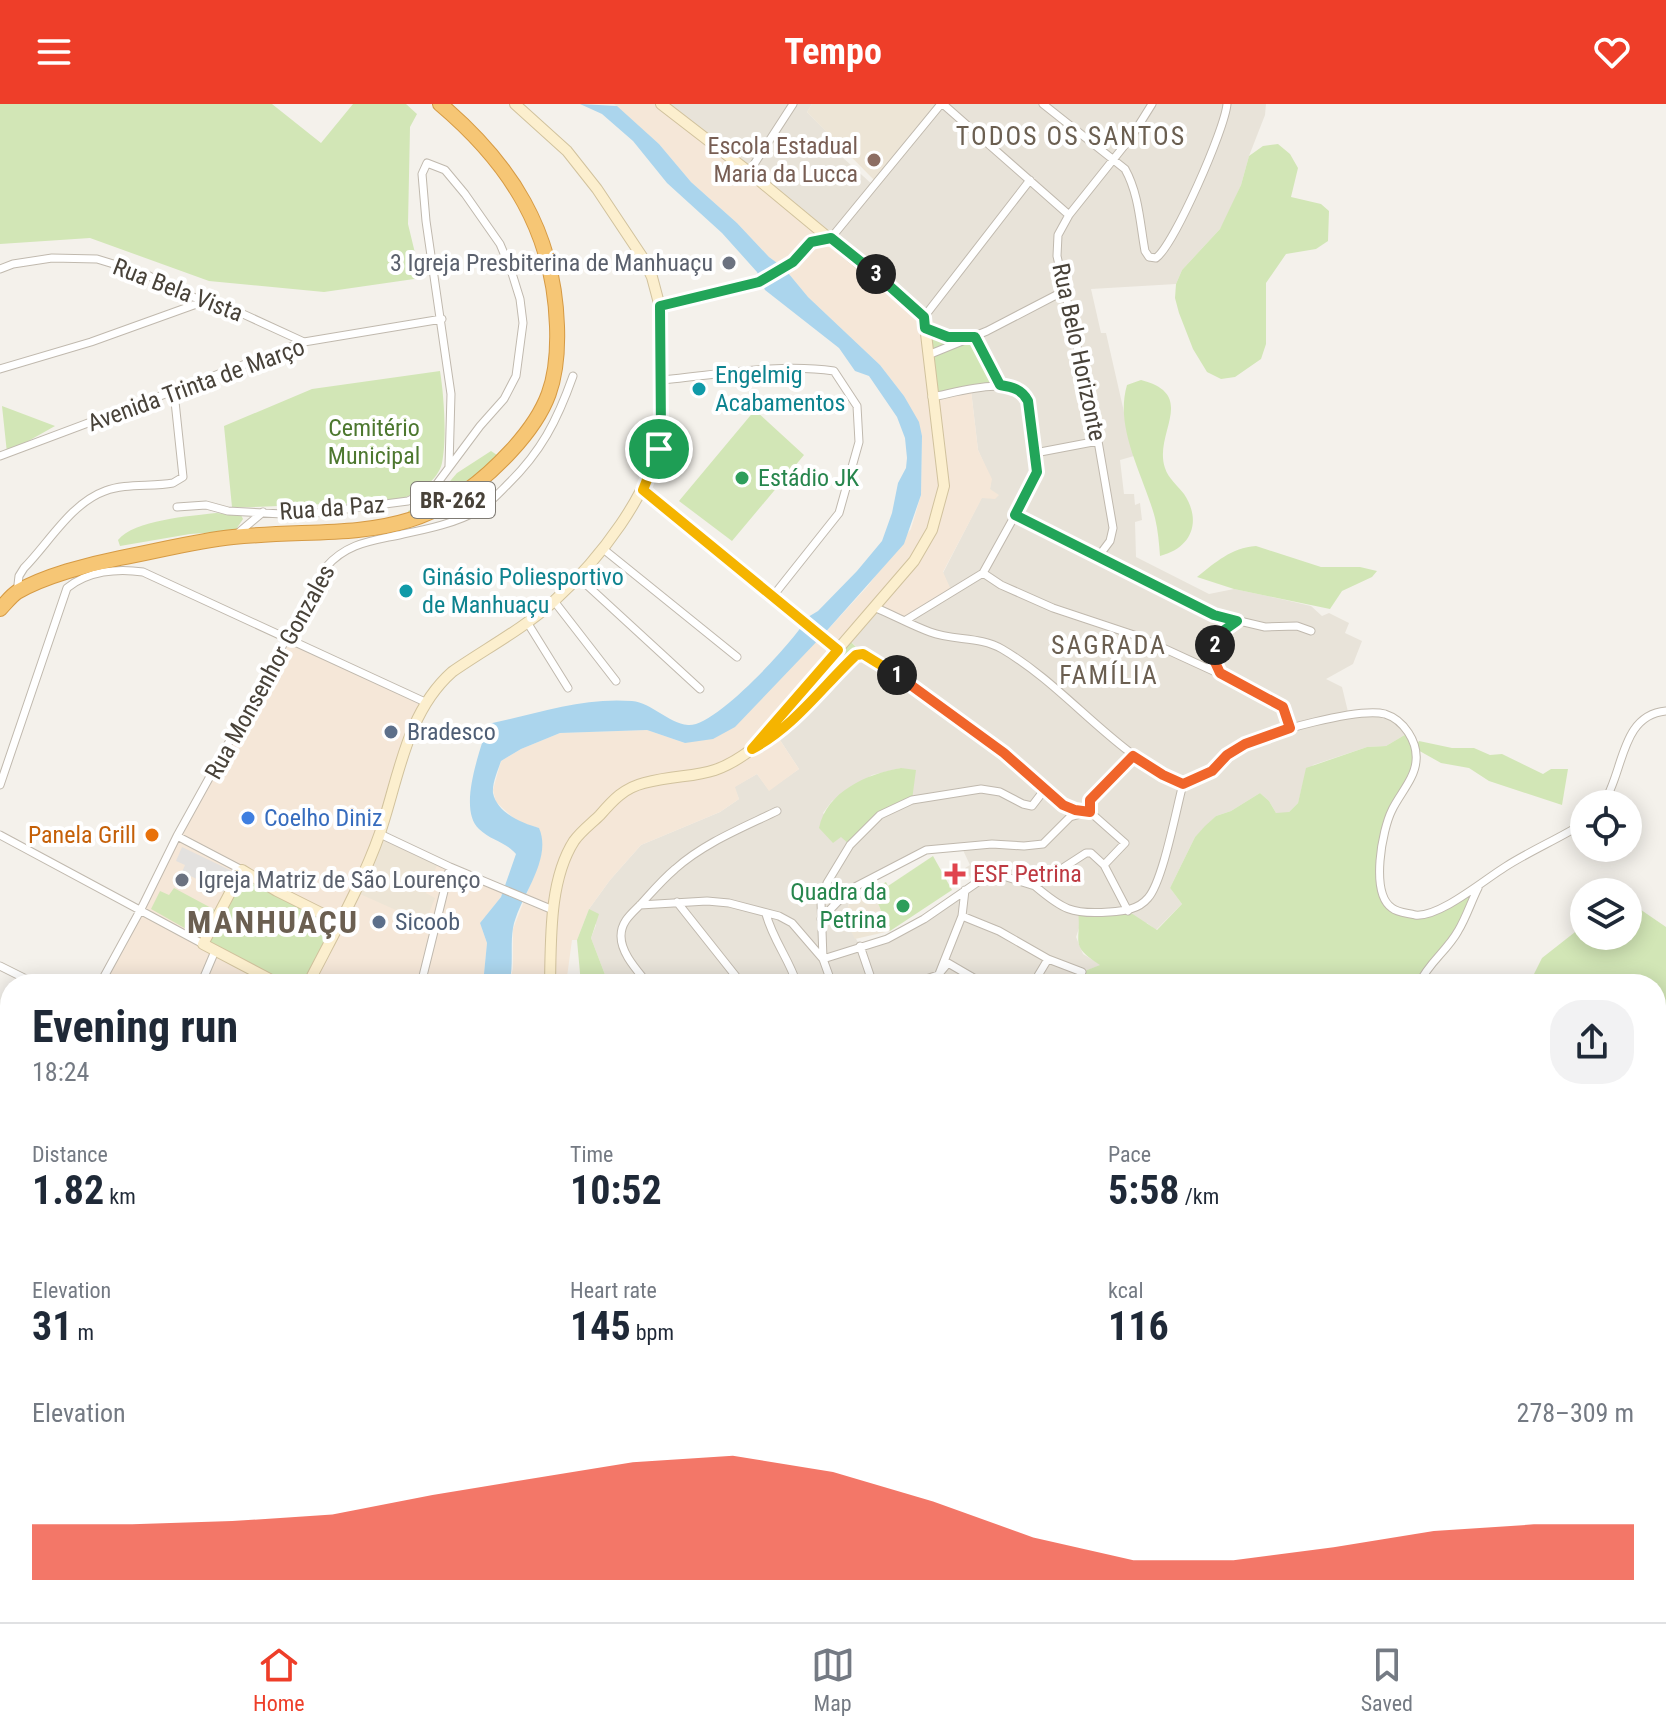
<!DOCTYPE html>
<meta charset="utf-8">
<style>
:root{--surface:#fff;--page:#f2f2f3;--text:#1f2937;--muted:#747a83;--line:#e0e1e3;--accent:#ee3e29}
body{margin:0;font-family:"Roboto Condensed",sans-serif;background:var(--page);color:var(--text);height:100vh;display:flex;flex-direction:column;font-size:30px;white-space:nowrap}
*{box-sizing:border-box;margin:0}
p{font-size:26px;color:var(--muted)}
.icon{flex:none;width:44px;height:44px;fill:none;stroke:currentColor;stroke-width:2;stroke-linecap:round;stroke-linejoin:round}
.map{position:relative;flex:1;overflow:hidden}
.side{position:absolute;left:0px;top:870px;width:1666px;height:648px;display:flex;flex-direction:column;background:var(--surface);border-radius:32px 32px 0 0;box-shadow:0 4px 20px #0003}
.side>*{flex:none}
.buttons{position:absolute;left:1570px;top:686px;display:grid;gap:16px}
.buttons a{display:grid;place-items:center;width:72px;height:72px;border-radius:50%;background:var(--surface);box-shadow:0 4px 20px #0003;font-size:40px}
.pin{position:absolute;display:grid;place-items:center;width:68px;height:68px;color:#fff;margin:-34px;border:4px solid #fff;border-radius:50%;box-shadow:0 2px 8px #0007}
.km{position:absolute;width:40px;height:40px;margin:-20px;border-radius:50%;background:#222;color:#fff;font-size:22px;line-height:40px;text-align:center}
.round{display:grid;place-items:center;flex:none;width:84px;height:84px;border-radius:32px;background:var(--page)}
.head{display:flex;align-items:center;justify-content:space-between;height:136px;padding:0 32px}
h1{font-size:44px;font-weight:700;line-height:60px}
.metrics{display:grid;grid-template-columns:repeat(3,1fr);gap:12px;height:136px;padding:8px 32px}
.metrics div{display:grid;align-content:center}
.metrics b{font-size:40px;font-weight:700}
.metrics small{font-size:22px;font-weight:400}
.metrics p{font-size:22px}
.chart{height:224px;padding:16px 32px}
.chart p{display:flex;justify-content:space-between}
.chart svg{width:100%;height:144px;margin-top:8px;fill:var(--accent);opacity:.7}
header{display:flex;justify-content:space-between;align-items:center;height:104px;padding:0 32px;background:var(--accent);color:#fff;font-size:36px;font-weight:700}
.menu{display:flex;justify-content:space-around;align-items:center;height:112px;border-top:2px solid var(--line);background:var(--surface);font-size:22px;color:var(--muted)}
.menu a{display:grid;justify-items:center;gap:4px}
.menu .selected{color:var(--accent)}
.map>svg:first-child{display:block}
</style>
<header><svg class="icon" aria-label="menu" viewBox="0 0 24 24"><path d="M4 6h16M4 12h16M4 18h16"/></svg>Tempo<svg class="icon" aria-label="heart" viewBox="0 0 24 24"><path d="M12 20l-8-8c-3-5 5-10 8-4 3-6 11-1 8 4z"/></svg></header>
<div class="map">
<svg width="1666" height="1518" viewBox="0 0 1666 1518">
<rect width="100%" height="100%" fill="#f4f1eb"/>
<path fill="#e8e3d9" fill-rule="evenodd" d="M663 0H812L807 8 834 35 830 42 874 82 941 0H1266L1265 11 1249 52 1241 81 1228 111 1220 125 1182 166 1176 180 1091 185 1101 229H1106L1134 352 1120 356 1124 390H1134L1135 401 1140 399 1142 416 1135 418 1136 453 1209 490 1234 485 1281 495 1311 502 1322 512 1329 509 1349 519 1345 529 1362 537 1353 560 1326 575 1342 583 1349 612 1384 610 1408 629 1386 642 1367 643 1313 661 1303 679 1298 699 1288 709H1276L1269 697 1260 689 1231 707 1216 712 1195 733 1170 784 1182 800 1156 826 1147 819 1080 821 1076 833 1083 850 1101 861 1082 868 1083 880H598L607 876 591 834 596 821 589 805 610 776 641 741 720 708 739 695 734 683 757 670 769 686 799 665 776 630 862 548 848 535 874 503 951 488 943 469 982 393 990 385 991 375 978 346 971 286 956 234 925 224ZM901 664 841 733 823 709 832 697 872 671ZM962 744 970 761 965 764 974 780 887 835 860 842 845 815 849 799V786L933 745Z
M4 1487H10V1508H73L60 1518H2Z
M397 1508H716L719 1512 713 1518H395Z"/>
<path fill="#f5e7d8" d="M614 0H661L906 195 971 286 978 346 992 375 990 385 999 391 995 395 982 394 943 468 952 488 906 516 874 503 776 630 799 665 769 687 757 670 735 683 739 695 720 708 641 741 610 776 589 805 577 836H572L566 880H509L513 865V825L540 756 539 724 518 718 496 698 493 686 501 657 521 645 560 629 647 626 685 639 822 532 867 483 911 425 921 391 922 332 904 292 880 261 808 193 784 164 769 153 737 119 691 78 659 40Z
M287 533 425 598 380 730 504 785 501 793 480 819 487 839 483 880H100Z
M244 1508H346L344 1518H245Z"/>
<path fill="#ede5d6" d="M812 0H941L875 77 807 8Z
M385 734 437 761 426 789 435 794 425 819 360 790Z
M872 786 890 827 855 835 845 815 849 799Z"/>
<path fill="#d2e6b6" d="M0 0H272L321 39 353 0H406L417 10 410 23 408 120 421 174 324 188 209 177 90 134 0 140Z
M1278 40 1290 50 1298 64 1291 93 1321 100 1329 107 1328 137 1316 145 1286 150 1266 179V240L1261 255 1235 273 1221 275 1207 268 1193 245 1179 209 1175 194 1176 180 1182 166 1220 125 1241 81 1249 52 1263 42Z
M925 224 948 233H975L1000 281 932 293Z
M440 267C444 292 447 335 442 359 438 376 419 389 403 394 380 401 353 399 330 400 297 400 265 404 232 403L224 322 312 285Z
M1141 276C1199 291 1153 329 1165 364 1168 374 1178 382 1184 390 1202 417 1192 444 1160 452 1159 439 1158 426 1155 414 1144 372 1114 325 1127 281Z
M2 302 55 322 7 349Z
M755 306 804 351 732 437 679 397Z
M491 347 497 351 458 389 409 411 408 407 445 383 457 369Z
M216 409 241 411 243 415 235 427 190 430 120 442 118 436C134 416 190 412 216 409Z
M1256 442 1321 463H1360L1377 467 1372 473 1342 487 1330 505 1234 485 1197 473C1216 458 1231 444 1256 442Z
M848 535 863 550 789 619 763 630Z
M1408 629 1415 644 1419 637 1452 644H1474L1490 651 1502 650 1543 670 1551 665H1568L1562 701 1489 677 1469 664 1441 659 1416 645V659L1391 709 1380 771 1391 804 1421 811 1478 784 1458 827 1419 880H1083L1082 868 1100 861C1068 841 1082 838 1078 807H1128L1157 826 1182 800 1170 784 1195 733 1205 722 1216 712 1231 707 1260 689 1269 697 1276 709 1289 708 1298 699 1306 664 1367 643 1386 642Z
M901 664 916 666 912 696 880 711 850 741 841 733 833 739 819 724C827 687 867 670 901 664Z
M933 752 952 786 890 827 872 786 886 778 888 782Z
M247 770 339 818 308 880H279L206 841 239 779Z
M174 784 215 806 202 834 151 805 160 787 169 791Z
M1628 797 1666 823V1131L1656 1125V880H1529L1542 854 1584 821V832H1628Z
M589 805 599 810 591 834 607 876 598 880H581L577 836Z
M73 1508H138L135 1518H60Z
M716 1508H896L884 1518H713L719 1512Z
M1037 1508H1417L1414 1518H1035Z"/>
<path fill="#e3e1df" d="M182 743 234 768 224 788 182 768 185 761 176 757Z"/>
<path fill="#abd5ed" d="M580 0 617 2 659 40 691 78 737 119 769 153 784 164 808 193 880 261 904 292 919 318 922 332 921 391 904 440 822 532 735 623 713 635 685 639 647 626 560 629 521 645 501 657C498 666 492 679 493 689 497 709 522 719 539 724 553 756 519 793 513 824 510 843 514 861 509 880H483L487 839 480 819 501 793 516 750C506 738 490 736 479 725 457 704 481 645 488 620 536 610 582 593 632 597 652 599 668 619 688 621 715 624 795 536 808 513L818 507 857 467 882 437 892 409 898 379 906 364 907 354 905 334 897 313 869 272 855 267 839 244 765 186 757 168 722 129 667 79 633 37 602 10Z"/>
<g fill="none" stroke-linecap="round" stroke-linejoin="round">
<g stroke="#c0b9ae" stroke-width="9">
<path id="street" d="M943 0 1069 111
M1043 0 1125 65C1139 90 1140 120 1145 147L1149 153 1156 154C1174 141 1225 25 1227 0
M749 68 793 0
M0 165 13 160 52 154 97 155 143 169 190 192 243 210 304 238
M660 202 759 178 793 158 811 138 831 134 941 0
M924 213 1030 76
M925 224 948 233H975L1000 281
M928 251 987 227 1064 187
M0 265 91 238 205 197
M661 276C718 271 778 259 834 267L857 302 859 338 839 409 773 492
M1035 349 1098 337
M0 352 304 238 442 215
M643 386 838 546
M177 403 206 401 228 407 301 411 408 397 433 385 480 322 504 295 516 272 523 219 520 195 511 166 500 140 465 90 445 66 427 59 422 70 426 117 451 290 449 362
M1015 411 1214 511 1265 523 1297 522 1311 527
M237 430 263 408
M602 444 737 553
M1098 453 1110 437 1113 424 1098 337 1057 152 1058 131 1069 111 1132 32 1152 0
M983 469 1001 481 1053 504 1137 532 1272 594 1283 603 1290 624
M577 472 700 585
M17 489 19 472 24 464C48 440 71 399 105 387 125 379 152 383 173 379L183 373 174 288
M554 497 616 577
M874 503C893 511 911 521 930 528 954 537 980 532 1002 545 1067 583 1113 650 1183 680 1193 677 1203 673 1211 667 1223 659 1230 648 1244 641 1269 628 1359 603 1385 610 1404 616 1418 638 1416 657 1415 674 1399 691 1392 706 1382 726 1370 789 1392 804 1398 809 1408 809 1415 811 1439 814 1484 776 1505 763 1530 747 1558 735 1584 719
M906 516 983 469 1034 377 1037 358 1028 297C1015 269 956 289 932 293
M527 518 568 584
M1220 568C1209 544 1216 532 1237 517
M757 642 789 619 861 549C872 554 882 561 892 568 930 592 966 619 1001 647 1029 669 1053 704 1090 708
M0 681 67 484C88 467 117 464 143 468L425 598
M1045 685 1032 702 1023 700 1000 688 981 685 912 696 880 711 850 741 827 779 821 798 823 855 887 835 924 815 985 773 997 770 1035 782 1086 749H1091L1104 761 1125 739 1090 708
M1603 700C1624 669 1620 611 1666 607
M1090 708V696L1133 652
M380 730 450 763 553 806
M0 731 203 840
M177 732 242 766
M1104 761 1128 807
M1035 782C1062 805 1072 811 1109 808 1123 807 1138 806 1148 794 1163 777 1176 706 1183 680
M677 798 742 880
M640 801 707 797 729 799 779 812 792 819 823 855 832 880
M766 810C773 836 789 855 797 880
M962 812 999 827 1048 855 1082 868
M821 815 849 786 926 746 992 740 1024 742 1043 740 1070 713 1084 709
M860 842 873 880
M0 862 36 880
M100 880 141 805 177 732 326 463C348 438 373 437 403 430 428 425 456 419 479 406 489 400 498 390 507 381 541 348 557 317 573 272
M201 880 215 847
M421 880 450 763
M648 880C638 867 621 850 621 832 621 818 631 810 640 801 651 789 662 776 675 765 704 739 742 724 777 707
M911 880 938 871 948 859 984 880
M935 880 962 812 965 786
M1033 880 1048 855
M1419 880C1428 859 1447 847 1458 827 1466 814 1471 798 1478 784
M0 925 10 901
M0 996 10 1002
M0 1074 10 1054
M0 1177 10 1179
M0 1332 10 1260
M455 1508 516 1518
M884 1518 896 1508"/>
</g>
<g stroke="#d1c29d" stroke-width="12">
<path id="secondary" d="M279 880 203 840 242 766 277 787 339 818
M308 880C332 833 363 778 380 729 399 673 406 609 452 568 485 545 523 525 553 498 599 456 651 390 661 329L660 203 652 173 643 154 597 85 567 47 515 0
M550 880C551 835 549 776 574 737 581 727 592 719 600 711 613 696 624 684 644 679 691 667 709 678 752 645L914 457 932 426 944 382 924 213 749 68 661 0
M0 1398H10
M175 1508 176 1518
M344 1518 346 1508"/>
</g>
<g stroke="#d59a44" stroke-width="16">
<path id="highway" d="M0 505C5 500 11 492 17 488 44 472 90 460 120 454 158 447 195 437 233 433 350 422 421 445 511 347 548 307 559 277 557 222 554 128 511 60 440 0"/>
</g>
<use href="#street" stroke="#fff" stroke-width="7"/>
<use href="#secondary" stroke="#fcefce" stroke-width="10"/>
<use href="#highway" stroke="#f6c675" stroke-width="14"/>
</g>
<g fill="none" stroke-linecap="round" stroke-linejoin="round">
<g stroke="#fff" stroke-width="16">
<path id="split-1" d="M659 345 643 386 838 546 752 645C794 623 822 583 856 551L863 550 897 571"/>
</g>
<g stroke="#fff" stroke-width="16">
<path id="split-2" d="M897 571 1004 649 1063 701 1075 706 1090 708V696L1133 652 1163 671 1183 680 1212 667 1227 651 1245 640 1290 624 1283 603 1220 569 1214 556 1215 541"/>
</g>
<g stroke="#fff" stroke-width="16">
<path id="split-3" d="M876 170 924 213 925 224 948 233H975L1000 281C1012 283 1022 285 1028 297L1037 368 1015 411 1214 511 1237 517 1223 527 1215 541"/>
</g>
<g stroke="#fff" stroke-width="16">
<path id="split-4" d="M659 345 661 329 660 202 759 178 793 158 811 138 831 134 876 170"/>
</g>
<use href="#split-1" stroke="#f5b400" stroke-width="10"/>
<use href="#split-2" stroke="#f0652b" stroke-width="10"/>
<use href="#split-3" stroke="#22a559" stroke-width="10"/>
<use href="#split-4" stroke="#22a559" stroke-width="10"/>
</g>
<circle fill="#8d6e63" stroke="#fff" stroke-width="3" cx="874" cy="56" r="8"/>
<g fill="#6b7280" stroke="#fff" stroke-width="3">
<circle cx="729" cy="159" r="8"/>
<circle cx="182" cy="776" r="8"/>
</g>
<g fill="#0f9aa8" stroke="#fff" stroke-width="3">
<circle cx="699" cy="285" r="8"/>
<circle cx="406" cy="487" r="8"/>
</g>
<g fill="#2e9e5b" stroke="#fff" stroke-width="3">
<circle cx="742" cy="374" r="8"/>
<circle cx="903" cy="802" r="8"/>
</g>
<g fill="#5c6f8a" stroke="#fff" stroke-width="3">
<circle cx="391" cy="628" r="8"/>
<circle cx="379" cy="818" r="8"/>
</g>
<circle fill="#3f7fe0" stroke="#fff" stroke-width="3" cx="248" cy="714" r="8"/>
<circle fill="#e8710a" stroke="#fff" stroke-width="3" cx="152" cy="731" r="8"/>
<path fill="#e0444e" stroke="#fff" stroke-width="3" d="M951 758h8v8h8v8h-8v8h-8v-8h-8v-8h8z"/>
<g text-anchor="middle" stroke-width="8" stroke-linejoin="round" paint-order="stroke">
<rect fill="#fff" stroke="#7f7b74" stroke-width="2" x="411" y="378" width="84" height="36" rx="6"/>
<g font-size="22" font-weight="bold" fill="#484239">
<text x="453" y="404">BR-262</text>
</g>
<g font-size="24" fill="#785e54" stroke="#fff" text-anchor="end">
<text x="858" y="50">Escola Estadual<tspan x="858" dy="28">Maria da Lucca</tspan></text>
</g>
<g font-size="24" fill="#5b616d" stroke="#fff" text-anchor="end">
<text x="713" y="167">3 Igreja Presbiterina de Manhuaçu</text>
<text x="198" y="784" text-anchor="start">Igreja Matriz de São Lourenço</text>
</g>
<g font-size="24" fill="#484239" stroke="#fff">
<text transform="translate(178 186) rotate(21)" y="8">Rua Bela Vista</text>
<text transform="translate(1079 248) rotate(78)" y="8">Rua Belo Horizonte</text>
<text transform="translate(196 281) rotate(-20)" y="8">Avenida Trinta de Março</text>
<text transform="translate(332 404) rotate(-4)" y="8">Rua da Paz</text>
<text transform="translate(270 568) rotate(-61)" y="8">Rua Monsenhor Gonzales</text>
</g>
<g font-size="24" fill="#0d838f" stroke="#fff" text-anchor="start">
<text x="715" y="279">Engelmig<tspan x="715" dy="28">Acabamentos</tspan></text>
<text x="422" y="481">Ginásio Poliesportivo<tspan x="422" dy="28">de Manhuaçu</tspan></text>
</g>
<g font-size="24" fill="#4d782f" stroke="#fff">
<text x="374" y="332">Cemitério<tspan x="374" dy="28">Municipal</tspan></text>
</g>
<g font-size="24" fill="#27864d" stroke="#fff" text-anchor="start">
<text x="758" y="382">Estádio JK</text>
<text x="887" y="796" text-anchor="end">Quadra da<tspan x="887" dy="28">Petrina</tspan></text>
</g>
<g font-size="24" fill="#4e5e75" stroke="#fff" text-anchor="start">
<text x="407" y="636">Bradesco</text>
<text x="395" y="826">Sicoob</text>
</g>
<g font-size="24" fill="#366cbe" stroke="#fff" text-anchor="start">
<text x="264" y="722">Coelho Diniz</text>
</g>
<g font-size="24" fill="#c56008" stroke="#fff" text-anchor="end">
<text x="136" y="739">Panela Grill</text>
</g>
<g font-size="24" fill="#be3a42" stroke="#fff" text-anchor="start">
<text x="973" y="778">ESF Petrina</text>
</g>
<g font-size="26" letter-spacing="2" fill="#6b5f51" stroke="#fff">
<text x="1071" y="41">TODOS OS SANTOS</text>
<text x="1109" y="550">SAGRADA<tspan x="1109" dy="30">FAMÍLIA</tspan></text>
</g>
<g font-size="32" font-weight="bold" letter-spacing="2" fill="#6b5f51" stroke="#fff">
<text x="273" y="829">MANHUAÇU</text>
</g>
</g>
</svg>
<div class="buttons">
<a><svg class="icon" aria-label="locate" viewBox="0 0 24 24"><circle cx="12" cy="12" r="6"/><path d="M12 2v4M12 18v4M2 12h4M18 12h4"/></svg></a>
<a><svg class="icon" aria-label="layers" viewBox="0 0 24 24"><path d="M12 4l9 5-9 5-9-5zM3 14l9 5 9-5"/></svg></a>
</div>
<div class="pin" style="left:659px;top:345px;background:#1e9e55"><svg class="icon" aria-label="arrive" viewBox="0 0 24 24"><path d="M6 21V4h12l-3 4 3 4H6"/></svg></div>
<b class="km" style="left:897px;top:571px">1</b>
<b class="km" style="left:1215px;top:541px">2</b>
<b class="km" style="left:876px;top:170px">3</b>
<section class="side">
<div class="head"><div><h1>Evening run</h1><p>18:24</p></div><a class="round"><svg class="icon" aria-label="share" viewBox="0 0 24 24"><path d="M12 15V3M7 8l5-5 5 5M5 13v7h14v-7"/></svg></a></div>
<div class="metrics">
<div><p>Distance</p><b>1.82<small> km</small></b></div>
<div><p>Time</p><b>10:52</b></div>
<div><p>Pace</p><b>5:58<small> /km</small></b></div>
</div>
<div class="metrics">
<div><p>Elevation</p><b>31<small> m</small></b></div>
<div><p>Heart rate</p><b>145<small> bpm</small></b></div>
<div><p>kcal</p><b>116</b></div>
</div>
<div class="chart"><p><span>Elevation</span>278–309 m</p>
<svg viewBox="0 0 160 44" preserveAspectRatio="none"><path d="M0 44V27L10 27L20 26L30 24L40 18L50 13L60 8L70 6L80 11L90 20L100 31L110 38L120 38L130 34L140 29L150 27L160 27V44z"/></svg>
</div>
</section>
</div>
<nav class="menu">
<a class="selected"><svg class="icon" aria-label="home" viewBox="0 0 24 24"><path d="M3 11l9-7 9 7M6 9v11h12V9"/></svg>Home</a>
<a><svg class="icon" aria-label="map" viewBox="0 0 24 24"><path d="M3 6l6-2 6 2 6-2v14l-6 2-6-2-6 2zM9 4v14M15 6v14"/></svg>Map</a>
<a><svg class="icon" aria-label="saved" viewBox="0 0 24 24"><path d="M7 4h10v16l-5-4-5 4z"/></svg>Saved</a>
</nav>
